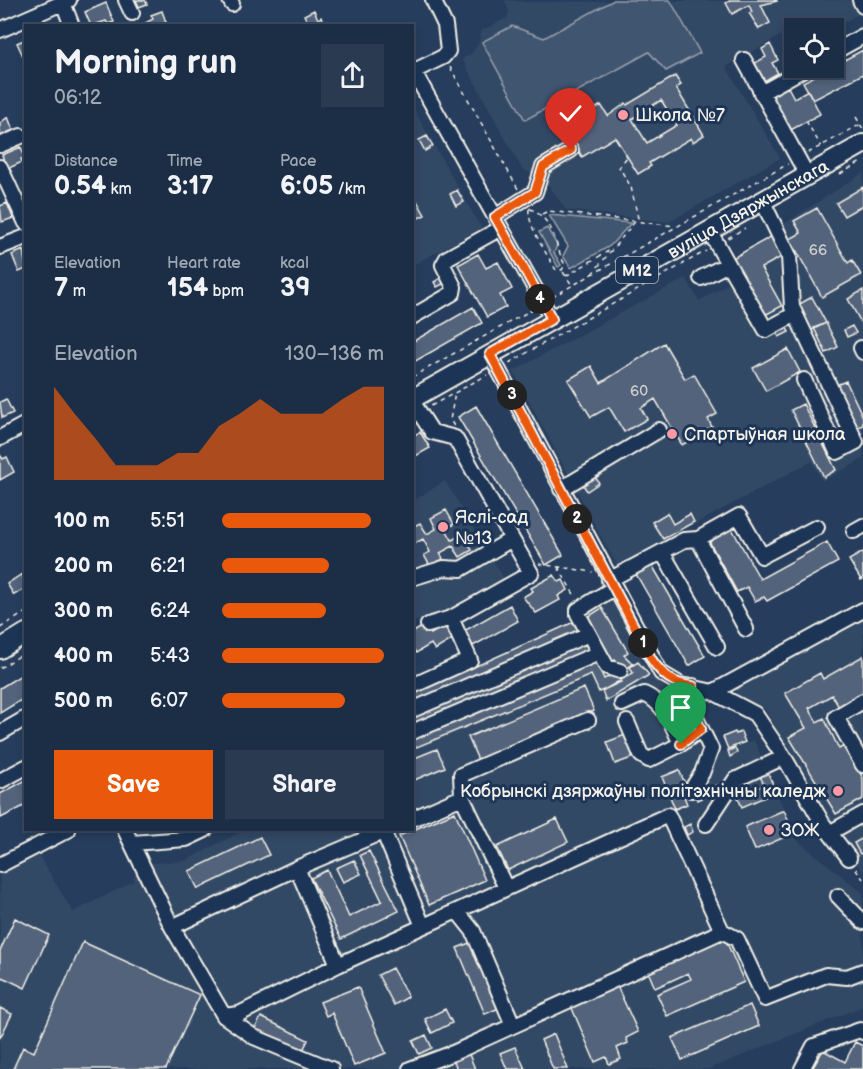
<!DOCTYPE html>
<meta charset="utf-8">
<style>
:root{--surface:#1c2e46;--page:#293a51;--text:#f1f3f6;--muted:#a0a8b3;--line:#3a4a5f;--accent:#ea580c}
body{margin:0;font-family:"Balsamiq Sans",sans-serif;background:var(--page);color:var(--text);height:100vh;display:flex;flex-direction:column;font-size:22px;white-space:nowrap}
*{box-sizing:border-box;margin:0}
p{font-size:20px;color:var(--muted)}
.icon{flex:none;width:33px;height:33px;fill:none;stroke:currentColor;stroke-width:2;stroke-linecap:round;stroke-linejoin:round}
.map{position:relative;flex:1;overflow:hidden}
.drawer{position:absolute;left:24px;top:24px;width:390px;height:807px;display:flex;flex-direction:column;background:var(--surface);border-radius:0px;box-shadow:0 3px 9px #0003,0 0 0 2px var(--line)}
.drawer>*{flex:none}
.buttons{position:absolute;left:784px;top:18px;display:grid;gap:12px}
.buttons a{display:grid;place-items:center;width:60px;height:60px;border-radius:0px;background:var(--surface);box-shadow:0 3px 9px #0003,0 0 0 2px var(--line);font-size:30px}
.pin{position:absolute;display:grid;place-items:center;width:51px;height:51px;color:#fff;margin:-62px -26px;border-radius:50% 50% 50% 0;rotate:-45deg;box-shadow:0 0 6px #0007}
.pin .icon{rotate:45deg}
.km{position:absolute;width:30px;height:30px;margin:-15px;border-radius:50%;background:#222;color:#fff;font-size:16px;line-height:30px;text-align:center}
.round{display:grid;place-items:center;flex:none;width:63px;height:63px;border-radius:0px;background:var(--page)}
.head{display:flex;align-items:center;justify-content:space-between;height:102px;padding:0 30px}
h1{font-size:33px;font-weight:700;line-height:45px}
.stats{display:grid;grid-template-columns:repeat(3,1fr);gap:9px;height:102px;padding:6px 30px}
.stats div{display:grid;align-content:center}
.stats b{font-size:26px;font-weight:700}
.stats small{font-size:16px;font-weight:400}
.stats p{font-size:16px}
.chart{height:168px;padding:12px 30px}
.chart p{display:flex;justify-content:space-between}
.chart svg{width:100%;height:108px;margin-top:6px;fill:var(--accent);opacity:.7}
.primary-button{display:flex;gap:12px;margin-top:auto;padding:12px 30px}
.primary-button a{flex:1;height:69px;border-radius:0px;background:var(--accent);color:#fff;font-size:24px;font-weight:700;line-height:69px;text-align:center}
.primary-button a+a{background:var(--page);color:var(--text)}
ul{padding:0 30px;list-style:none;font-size:20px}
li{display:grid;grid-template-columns:96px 72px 1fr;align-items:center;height:45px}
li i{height:15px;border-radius:8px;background:var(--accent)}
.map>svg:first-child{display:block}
</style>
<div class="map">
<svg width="863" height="1069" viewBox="0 0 863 1069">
<rect width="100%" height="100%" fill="#263d5d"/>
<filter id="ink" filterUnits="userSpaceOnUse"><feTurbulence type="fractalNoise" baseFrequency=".0167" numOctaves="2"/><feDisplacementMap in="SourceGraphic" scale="12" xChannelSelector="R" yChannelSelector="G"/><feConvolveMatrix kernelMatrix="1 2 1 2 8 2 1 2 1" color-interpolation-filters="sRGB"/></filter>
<g filter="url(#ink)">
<path fill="#334966" d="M505 0 525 2 851 0 859 14 833 28H795V51L792 53 781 35 726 67 780 158 669 222 566 210 545 180 522 169 462 59 472 53 479 43 481 31 507 18 509 12Z
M412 106 481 228 413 265H412Z
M863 173V459L822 481 812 461 617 566 513 371 686 278 699 301 741 276 731 259 774 235 781 226Z
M445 481 505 580 447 615 413 622V501Z
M611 598 649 675 674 695 713 760 716 755 754 740 797 840 863 893V1006L709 1069H0V857L30 841 73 912 134 881 135 864 185 861 244 830H412L413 695 576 621Z
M863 616V873L764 708 740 699 734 688Z"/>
<path fill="#40546f" stroke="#9aa2ac" stroke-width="1.5" d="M614 0H670L700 53 666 71 649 52 525 120 482 42 512 26 544 38Z
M549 215 631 223 610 246 571 268 563 256 568 246Z
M547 228 557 245 554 253 561 265 558 267 539 232Z"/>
<path fill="#52647b" stroke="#f4f1e8" stroke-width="1.5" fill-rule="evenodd" d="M136 0H145L147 4 139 7Z
M731 0H776L777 1 761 5 770 23 759 29 749 13 752 12 749 5 732 14 726 3Z
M106 3 114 22 108 24 106 21 91 26 85 12Z
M314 10 318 19 321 17 326 26H310L304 15Z
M162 11 166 22 158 26H140L153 19 151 15Z
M26 39V57L24 58 17 43Z
M770 44 778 60 772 63 778 73 764 81 755 63 766 57 762 49Z
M863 50V74L813 100 803 82Z
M675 76 681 85 676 88 704 135 693 142 691 138 649 163 651 166 638 174 615 137 582 157 566 126 601 105 608 116 626 103 627 105ZM661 100 677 125 647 143 632 119Z
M788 87 794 98 808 90 820 114 789 131 770 96Z
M8 117 13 130 0 136V123Z
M427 136 433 146 425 151 419 140Z
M21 147 25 158 21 159 22 162 7 169 2 155Z
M863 187V205L844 216 836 203Z
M457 190 464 202 456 206 450 194Z
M416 199 425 215 412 221V201Z
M7 203 13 218 2 222 0 206Z
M817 208 848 263 852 260 861 275 822 297 790 239 801 233 794 221Z
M774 235 785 255 761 268 782 306 763 316 731 259Z
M23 250 26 269 19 272 12 255Z
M478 254 486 268 498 262 512 289 500 295 506 307 487 317 458 265Z
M442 277 445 283 437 287 434 282Z
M863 290V326L848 299Z
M812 297 826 323 810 331 796 306Z
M473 307 482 323 412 363V342Z
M826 323 838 347 826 353 814 328Z
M784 324 789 332 779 337 775 329Z
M852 326 856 333 847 337 844 330Z
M664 343 685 379 694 374 717 414 708 419 712 427 682 445 655 399 641 408 647 419 624 432 609 407 591 417 568 380 591 366 601 383Z
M788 349 800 372 766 391 753 368Z
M846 381 863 417V425L854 429 834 386Z
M6 399 13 413 2 418 0 402Z
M803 404 836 470 824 477 791 410Z
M476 406 563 555 546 565 458 417Z
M420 432 430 448 412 458V436Z
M0 455 3 459 7 457 14 472 0 480Z
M594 475 599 483 587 491 582 483Z
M446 510 454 524 446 529 452 540 463 534 472 550 460 557 453 546 440 553 443 559 430 566 424 555 430 552 423 539 412 545V527L420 523 427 534 436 529 431 518Z
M667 513 673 524 690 514 694 522 663 539 652 522Z
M731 527 760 579 827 542 838 562 767 601 764 597 755 601 747 587 737 592 708 539Z
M863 552V579L861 580 849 560Z
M652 565 705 656 689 666 636 574Z
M22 574 26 588 14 595 7 584Z
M554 575 559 582 563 580 568 590 558 596 560 600 536 613 523 597 533 591 531 588Z
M510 605 518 621 473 646 464 631Z
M602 608 628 652 624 655 633 664 624 670 615 660 611 662 586 618Z
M576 621 581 631 412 705V695Z
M425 625 431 634 444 626 453 639 435 650 431 644 416 653 412 647V633Z
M585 642 589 651 412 726V715Z
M863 656V695L840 709 832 695 809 708 817 722 824 718 839 749 844 746 863 778V799L836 814 789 737 806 728 785 693 820 673 823 679Z
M596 661 604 679 616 673 621 682 599 692 591 675 412 749V737Z
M638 662 649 675 606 701 602 691 633 673 630 667Z
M26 672V697L0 713V688Z
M584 688 594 711 478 760 468 737Z
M674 695 694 730 687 734 682 725 677 728 662 702Z
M735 732 736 734 741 732 745 742 728 749 723 737Z
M628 734 637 756 615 764 607 742Z
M735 748 737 753 730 757 728 751Z
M437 749 445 767 412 781V759Z
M679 770 686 786 681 789 687 804 675 809 662 777Z
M768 773 776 792 742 807 736 793 744 789 740 780 745 778 751 791 764 785 760 776Z
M26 780V805L1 818 0 794Z
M717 785 719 790 697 800 695 795Z
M784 810 794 833 755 850 745 827Z
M455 812 485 880 429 905 399 836Z
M557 819 568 842 508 870 497 847Z
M690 824 693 832 687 835 684 827Z
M260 837 269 855 198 889 189 871Z
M863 838V852L860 854 854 843Z
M369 851 399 911 341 939 311 878 327 870 349 917 382 901 360 855Z
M354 860 361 874 343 882 336 868Z
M15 918 49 935 25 988 0 976V951Z
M724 936 744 982 667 1016 657 994 691 979 688 973 655 988 647 969Z
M83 942 200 995 166 1069H13L23 1047 34 1052Z
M472 942 499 1008 485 1014 457 948Z
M392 968 408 997 394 1005 378 975Z
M617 986 638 1032 626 1038 628 1043 617 1048 621 1059 609 1064 606 1057 595 1062 571 1006Z
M358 987 386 1053 354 1066 332 1013 326 1016 320 1002Z
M750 1005 759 1026 682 1060 672 1038Z
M0 1008 12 1014 0 1038Z
M445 1009 452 1023 432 1033 425 1019Z
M261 1017 308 1040 302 1052 255 1029Z
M554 1034 568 1069H553L541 1040Z
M426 1035 432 1048 419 1054 413 1041Z
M855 1042 863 1046V1069H812L823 1050 845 1062Z
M515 1047 525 1069H507L500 1053Z
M468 1052 475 1069H457L453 1059Z"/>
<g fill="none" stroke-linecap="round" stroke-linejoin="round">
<g stroke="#f4f1e8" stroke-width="18">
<path id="minor" d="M62 0 72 26
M126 0 132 13
M230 0 232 4
M860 0 863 6
M0 30 69 0
M834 52 863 36
M744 60 807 175
M412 72 443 57 448 51 445 25 433 0
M414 72 552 319
M761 93 806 68
M0 145 21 136
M0 167 26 223
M762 200 789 256 792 307 856 442 837 452 804 380
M495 217 535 192 543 167 571 150
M0 247 26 237
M728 264 766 330 795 314
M701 278 728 264 709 230
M412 317 453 293 454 287 443 265 447 258 501 228
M861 348 863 352
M490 354 661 673 681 685 713 692 755 714 784 757 823 824 849 858
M412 401 432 432 455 438 531 573 451 618 428 625
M0 438 26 424
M561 489 659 430
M854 531 863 526
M698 539 746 629
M662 552 717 647
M412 578 444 568 461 569 512 539
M609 580 684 540 698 539 739 516 762 556 817 527
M614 588 578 610V614L607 667 620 671
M412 686 470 660 451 618
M713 692 863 610
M863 701 836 717 863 765
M622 704 644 694C665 703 672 725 681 744
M412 710 589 634
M627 722 641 755 649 760 681 744 701 729
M412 732 599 653
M0 733 26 718
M0 781 26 767
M691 790 702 773 711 749 692 710 693 686
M462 797 461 775 588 720
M412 819 462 797 506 888
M706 824 735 780 784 757
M125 830 172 927 224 1016 254 1037 331 1069
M383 831 423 926
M831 832 863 814
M132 843 186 839 205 830
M0 865 68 830
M297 868 387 830
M838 896 863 922
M457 911 473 931 513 1025
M172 927 297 868 338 965
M722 931 737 939 765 999 826 975 847 977 863 971
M224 1016 239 1014 338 965 668 815 722 931 453 1053 410 1069
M802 1069 814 1046 860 1030 863 1032"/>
</g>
<g stroke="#f4f1e8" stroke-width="22">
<g id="major">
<path id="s1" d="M412 399 863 144"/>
<path d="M0 649 26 633"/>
</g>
</g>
<path stroke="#f4f1e8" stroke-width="1.5" stroke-dasharray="4.5 4.5" stroke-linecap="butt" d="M450 67 518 189
M856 117 863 129
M806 121 821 146
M808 153 863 123
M840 174 863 161
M529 209C527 225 548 256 556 270H562L565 265C553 243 557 222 529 208
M542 214 548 211 675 226
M728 238 745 228
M563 272 572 285
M592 274 638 218 631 187 619 167 627 157
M566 276 610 250
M552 297 788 164
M509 363 706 251
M412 377 533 309
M431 406 487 375
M454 426 450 420 455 393
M539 564 593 572
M558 567 575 596
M0 628 26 612
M0 668 26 652
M856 869 863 879"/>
<use href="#minor" stroke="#1d3557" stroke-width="14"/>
<use href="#major" stroke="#1d3557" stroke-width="18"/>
</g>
</g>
<g fill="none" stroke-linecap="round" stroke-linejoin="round" filter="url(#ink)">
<g stroke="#fff" stroke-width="12">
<path id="route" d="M571 150 543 167 535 192 495 217 552 319 490 354 652 660C663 676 673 684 693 686L692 710 701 729 681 744"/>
</g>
<use href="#route" stroke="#ea580c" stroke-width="8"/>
</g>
<g fill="#ff9aa2" stroke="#1d3557" stroke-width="2">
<circle cx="623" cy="115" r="6"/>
<circle cx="672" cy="434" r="6"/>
<circle cx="443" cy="527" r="6"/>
<circle cx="838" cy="791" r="6"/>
<circle cx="769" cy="830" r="6"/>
</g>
<g text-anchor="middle" stroke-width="6" stroke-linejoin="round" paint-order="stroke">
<g font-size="15" fill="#cccecd">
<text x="818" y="255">66</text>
<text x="639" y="396">60</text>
</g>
<rect fill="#1d3557" stroke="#b4b9bc" stroke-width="1.5" x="616" y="257" width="42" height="26" rx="4.5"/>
<g font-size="16" font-weight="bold" fill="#f4f1e8">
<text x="637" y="276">М12</text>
</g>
<g font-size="18" fill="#f4f1e8" stroke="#1d3557" text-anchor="start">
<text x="635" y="121">Школа №7</text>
<text x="684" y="440">Спартыўная школа</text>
<text x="455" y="523">Яслі-сад<tspan x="455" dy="21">№13</tspan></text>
<text x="826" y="797" text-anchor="end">Кобрынскі дзяржаўны політэхнічны каледж</text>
<text x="781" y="836">ЗОЖ</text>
</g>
<g font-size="18" fill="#f4f1e8" stroke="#1d3557">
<text dy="6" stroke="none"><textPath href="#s1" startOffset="386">вуліца Дзяржынскага</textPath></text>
</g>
</g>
</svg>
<div class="buttons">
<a><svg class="icon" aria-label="locate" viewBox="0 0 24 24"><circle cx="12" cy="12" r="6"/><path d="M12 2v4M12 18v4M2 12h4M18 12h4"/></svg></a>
</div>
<div class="pin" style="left:681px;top:744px;background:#1e9e55"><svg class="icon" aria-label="arrive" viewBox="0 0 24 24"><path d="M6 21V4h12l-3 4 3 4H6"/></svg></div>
<div class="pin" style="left:571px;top:150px;background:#d93025"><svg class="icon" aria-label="check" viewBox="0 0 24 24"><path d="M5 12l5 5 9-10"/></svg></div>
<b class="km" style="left:643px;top:643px">1</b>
<b class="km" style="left:577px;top:519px">2</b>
<b class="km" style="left:512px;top:395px">3</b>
<b class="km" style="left:540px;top:299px">4</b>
<section class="drawer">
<div class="head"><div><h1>Morning run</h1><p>06:12</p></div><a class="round"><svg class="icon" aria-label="share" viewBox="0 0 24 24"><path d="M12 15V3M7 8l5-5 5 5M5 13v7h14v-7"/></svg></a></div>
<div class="stats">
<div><p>Distance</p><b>0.54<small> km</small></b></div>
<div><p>Time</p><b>3:17</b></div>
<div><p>Pace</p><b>6:05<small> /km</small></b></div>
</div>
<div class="stats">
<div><p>Elevation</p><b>7<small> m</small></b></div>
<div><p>Heart rate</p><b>154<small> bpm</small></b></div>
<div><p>kcal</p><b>39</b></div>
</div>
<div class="chart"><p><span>Elevation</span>130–136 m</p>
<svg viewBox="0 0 160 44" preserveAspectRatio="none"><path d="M0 44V6L10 17L20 27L30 38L40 38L50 38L60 33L70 33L80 22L90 17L100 11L110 17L120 17L130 17L140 11L150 6L160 6V44z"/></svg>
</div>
<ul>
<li><b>100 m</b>5:51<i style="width:92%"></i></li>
<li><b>200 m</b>6:21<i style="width:66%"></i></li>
<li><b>300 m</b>6:24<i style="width:64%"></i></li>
<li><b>400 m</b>5:43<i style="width:100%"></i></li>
<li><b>500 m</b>6:07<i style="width:76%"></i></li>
</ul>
<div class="primary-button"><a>Save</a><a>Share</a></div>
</section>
</div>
